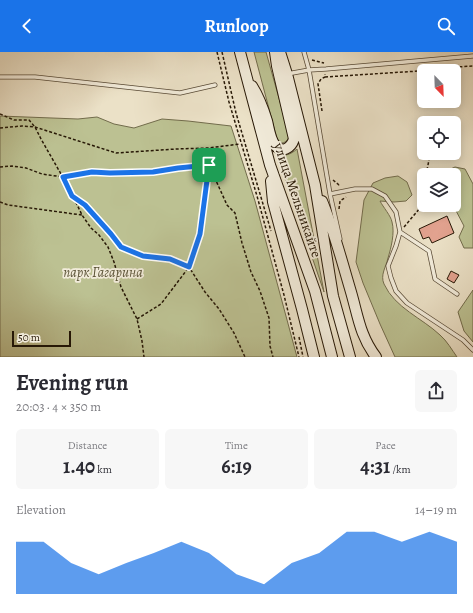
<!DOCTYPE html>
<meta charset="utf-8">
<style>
:root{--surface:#fff;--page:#f7f7f7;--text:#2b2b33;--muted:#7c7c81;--accent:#1a73e8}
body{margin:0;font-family:Alegreya,serif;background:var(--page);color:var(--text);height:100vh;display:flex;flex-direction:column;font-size:15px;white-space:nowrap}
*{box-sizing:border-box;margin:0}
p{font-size:13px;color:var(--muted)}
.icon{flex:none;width:22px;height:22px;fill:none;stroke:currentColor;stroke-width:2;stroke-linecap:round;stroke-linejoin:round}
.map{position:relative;height:305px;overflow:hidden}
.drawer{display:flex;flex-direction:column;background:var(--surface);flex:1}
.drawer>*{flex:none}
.needle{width:26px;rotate:157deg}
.fabs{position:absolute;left:417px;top:12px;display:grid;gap:8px}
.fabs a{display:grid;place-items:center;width:44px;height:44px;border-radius:6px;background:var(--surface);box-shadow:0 2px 10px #0003;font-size:20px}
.scale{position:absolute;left:12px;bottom:10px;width:59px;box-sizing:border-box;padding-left:4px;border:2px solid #271806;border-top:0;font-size:11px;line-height:14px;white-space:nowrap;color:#271806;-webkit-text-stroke:3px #f2ecdb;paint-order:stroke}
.pin{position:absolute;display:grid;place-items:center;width:34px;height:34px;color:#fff;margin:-17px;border-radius:8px;box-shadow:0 2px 6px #0006}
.round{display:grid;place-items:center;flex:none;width:42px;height:42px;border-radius:6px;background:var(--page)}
.head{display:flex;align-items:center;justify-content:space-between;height:68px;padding:0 16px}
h1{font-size:22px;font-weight:700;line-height:30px}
.metrics{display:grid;grid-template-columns:repeat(3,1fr);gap:6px;height:68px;padding:4px 16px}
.metrics div{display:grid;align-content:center;border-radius:6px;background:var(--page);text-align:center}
.metrics b{font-size:20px;font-weight:700}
.metrics small{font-size:11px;font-weight:400}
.metrics p{font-size:11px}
.chart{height:112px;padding:8px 16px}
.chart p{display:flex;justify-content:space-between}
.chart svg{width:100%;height:72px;margin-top:4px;fill:var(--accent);opacity:.7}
header{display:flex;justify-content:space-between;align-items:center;height:52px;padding:0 16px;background:var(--accent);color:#fff;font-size:18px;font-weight:700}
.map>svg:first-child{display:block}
</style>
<header><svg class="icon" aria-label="back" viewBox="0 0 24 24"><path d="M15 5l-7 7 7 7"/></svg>Runloop<svg class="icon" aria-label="search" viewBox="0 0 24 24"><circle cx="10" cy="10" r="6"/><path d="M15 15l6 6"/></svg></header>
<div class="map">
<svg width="473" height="305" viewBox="0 0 473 305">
<rect width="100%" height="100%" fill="#ebe1c7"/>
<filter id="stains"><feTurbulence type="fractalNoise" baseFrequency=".005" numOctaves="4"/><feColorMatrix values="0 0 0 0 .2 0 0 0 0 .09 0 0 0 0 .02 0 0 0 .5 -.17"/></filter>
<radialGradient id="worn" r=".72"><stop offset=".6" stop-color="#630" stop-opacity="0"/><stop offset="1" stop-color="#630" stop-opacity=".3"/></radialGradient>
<path fill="#bcc192" stroke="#726c4c" d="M254 0H266L289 82C289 87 287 89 283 91L280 90 277 87Z
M0 64 78 67 97 65 114 72 134 76 162 67 188 69 231 74 255 149 297 305H0Z
M297 97 324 240 277 103C285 104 290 103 297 97Z
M455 115 465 117 473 132V196H464L459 185 464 174 453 153H454V123H443L442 121Z
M398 124 407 130 412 143 406 149 394 150 380 149C383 155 391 164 392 170 395 181 391 196 388 206 386 215 380 223 384 232 395 256 422 266 440 283 447 289 452 298 457 305H395L380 272 363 231 356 210 364 148 373 131 385 126Z
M473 238V290L464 279 458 260Z"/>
<path fill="#e2a28f" stroke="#271806" d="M447 164 454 181 432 191 429 185 423 187 419 177Z
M451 219 459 223 454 231 447 227Z"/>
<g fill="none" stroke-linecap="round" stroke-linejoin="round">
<g stroke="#584a36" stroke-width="5">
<path id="service" d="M304 0 309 18 330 142 340 187
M287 22 309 18 326 17 473 4
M0 25H35L180 41 215 33
M330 142 355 137H372L385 144 396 160 400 180 396 194 388 214 391 226 396 239 407 251 463 288 473 298
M400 180 429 199 435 227 457 242"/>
</g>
<g stroke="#271806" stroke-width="12">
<path id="secondary" d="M240 0 270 113 315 239 332 305
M280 0 287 22 315 133 333 244 350 305
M252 34C259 45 263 56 267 69 269 77 270 87 275 93 282 102 291 96 294 87L277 14 275 0
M271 129 273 150 302 257 314 305
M322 149C334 178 342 210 351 240 358 264 360 284 376 305"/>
</g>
<path stroke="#271806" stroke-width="1.5" stroke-dasharray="3 2" stroke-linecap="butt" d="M217 0 229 50 257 144 284 243 299 305
M222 0 236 61 271 179
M312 8 324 11
M325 25 419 19 424 17 473 14
M322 59 318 32 321 27 325 25V22
M0 62 14 68H29L35 75 41 87 69 136 82 163 91 176 99 183 108 195 114 210 121 235 137 267 142 289 144 305
M0 76 22 74 35 75 116 101 176 97 208 96 240 92
M0 115 12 114 26 116 42 122 63 125 92 120 110 121 153 120 178 116 209 113 227 153 235 161 242 191 251 220 260 239 269 266 270 294 273 305
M426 123 429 108
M333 128 339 133H341
M73 144 85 153 111 182 121 195 143 204 170 207 189 215 205 240 219 257 234 281 245 305
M0 150 8 153 82 163
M339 157 340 149 346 145
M404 175 420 156 424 136
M137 267 161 252 189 215 200 182 209 113 208 96
M299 285 303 305"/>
<use href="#service" stroke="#f2ecdb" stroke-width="3.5"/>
<use href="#secondary" stroke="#f2ecdb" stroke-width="10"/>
</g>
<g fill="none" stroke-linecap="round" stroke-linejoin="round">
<g stroke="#fff" stroke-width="8">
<path id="route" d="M209 113 200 182 189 215 170 207 143 204 121 195 111 182 85 153 72 144 63 125 92 120 110 121 153 120 178 116Z"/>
</g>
<use href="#route" stroke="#1a73e8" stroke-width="5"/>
</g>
<g text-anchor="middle" stroke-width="3.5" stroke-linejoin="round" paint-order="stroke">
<g font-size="14" fill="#271806" stroke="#f2ecdb">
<text transform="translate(298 148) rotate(71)" y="5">улица Мельникайте</text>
</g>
<g font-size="14" font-style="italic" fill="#5b5337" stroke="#f2ecdb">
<text x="103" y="225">парк Гагарина</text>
</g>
</g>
<rect width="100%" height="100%" filter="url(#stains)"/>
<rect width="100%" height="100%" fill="url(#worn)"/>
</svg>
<div class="fabs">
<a><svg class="needle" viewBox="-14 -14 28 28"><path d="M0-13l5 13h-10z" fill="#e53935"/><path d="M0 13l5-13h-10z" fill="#7c7c81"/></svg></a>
<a><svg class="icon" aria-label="locate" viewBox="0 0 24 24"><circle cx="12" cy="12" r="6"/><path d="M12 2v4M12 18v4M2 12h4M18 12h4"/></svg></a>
<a><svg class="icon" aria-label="layers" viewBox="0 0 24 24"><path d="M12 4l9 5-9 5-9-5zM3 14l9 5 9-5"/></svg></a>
</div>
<div class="scale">50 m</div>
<div class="pin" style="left:209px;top:113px;background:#1e9e55"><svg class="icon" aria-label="arrive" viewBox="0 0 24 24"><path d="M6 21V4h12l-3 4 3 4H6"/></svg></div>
</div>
<section class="drawer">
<div class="head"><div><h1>Evening run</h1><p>20:03 · 4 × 350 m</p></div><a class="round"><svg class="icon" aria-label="share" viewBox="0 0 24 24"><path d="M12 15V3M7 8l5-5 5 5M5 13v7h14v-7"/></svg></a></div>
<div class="metrics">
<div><p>Distance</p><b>1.40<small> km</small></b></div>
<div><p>Time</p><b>6:19</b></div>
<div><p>Pace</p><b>4:31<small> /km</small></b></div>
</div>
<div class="chart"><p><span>Elevation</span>14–19 m</p>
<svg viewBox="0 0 160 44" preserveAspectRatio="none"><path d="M0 44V12L10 12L20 25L30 32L40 25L50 19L60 12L70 19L80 32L90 38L100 25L110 19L120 6L130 6L140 12L150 6L160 12V44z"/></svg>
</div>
</section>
